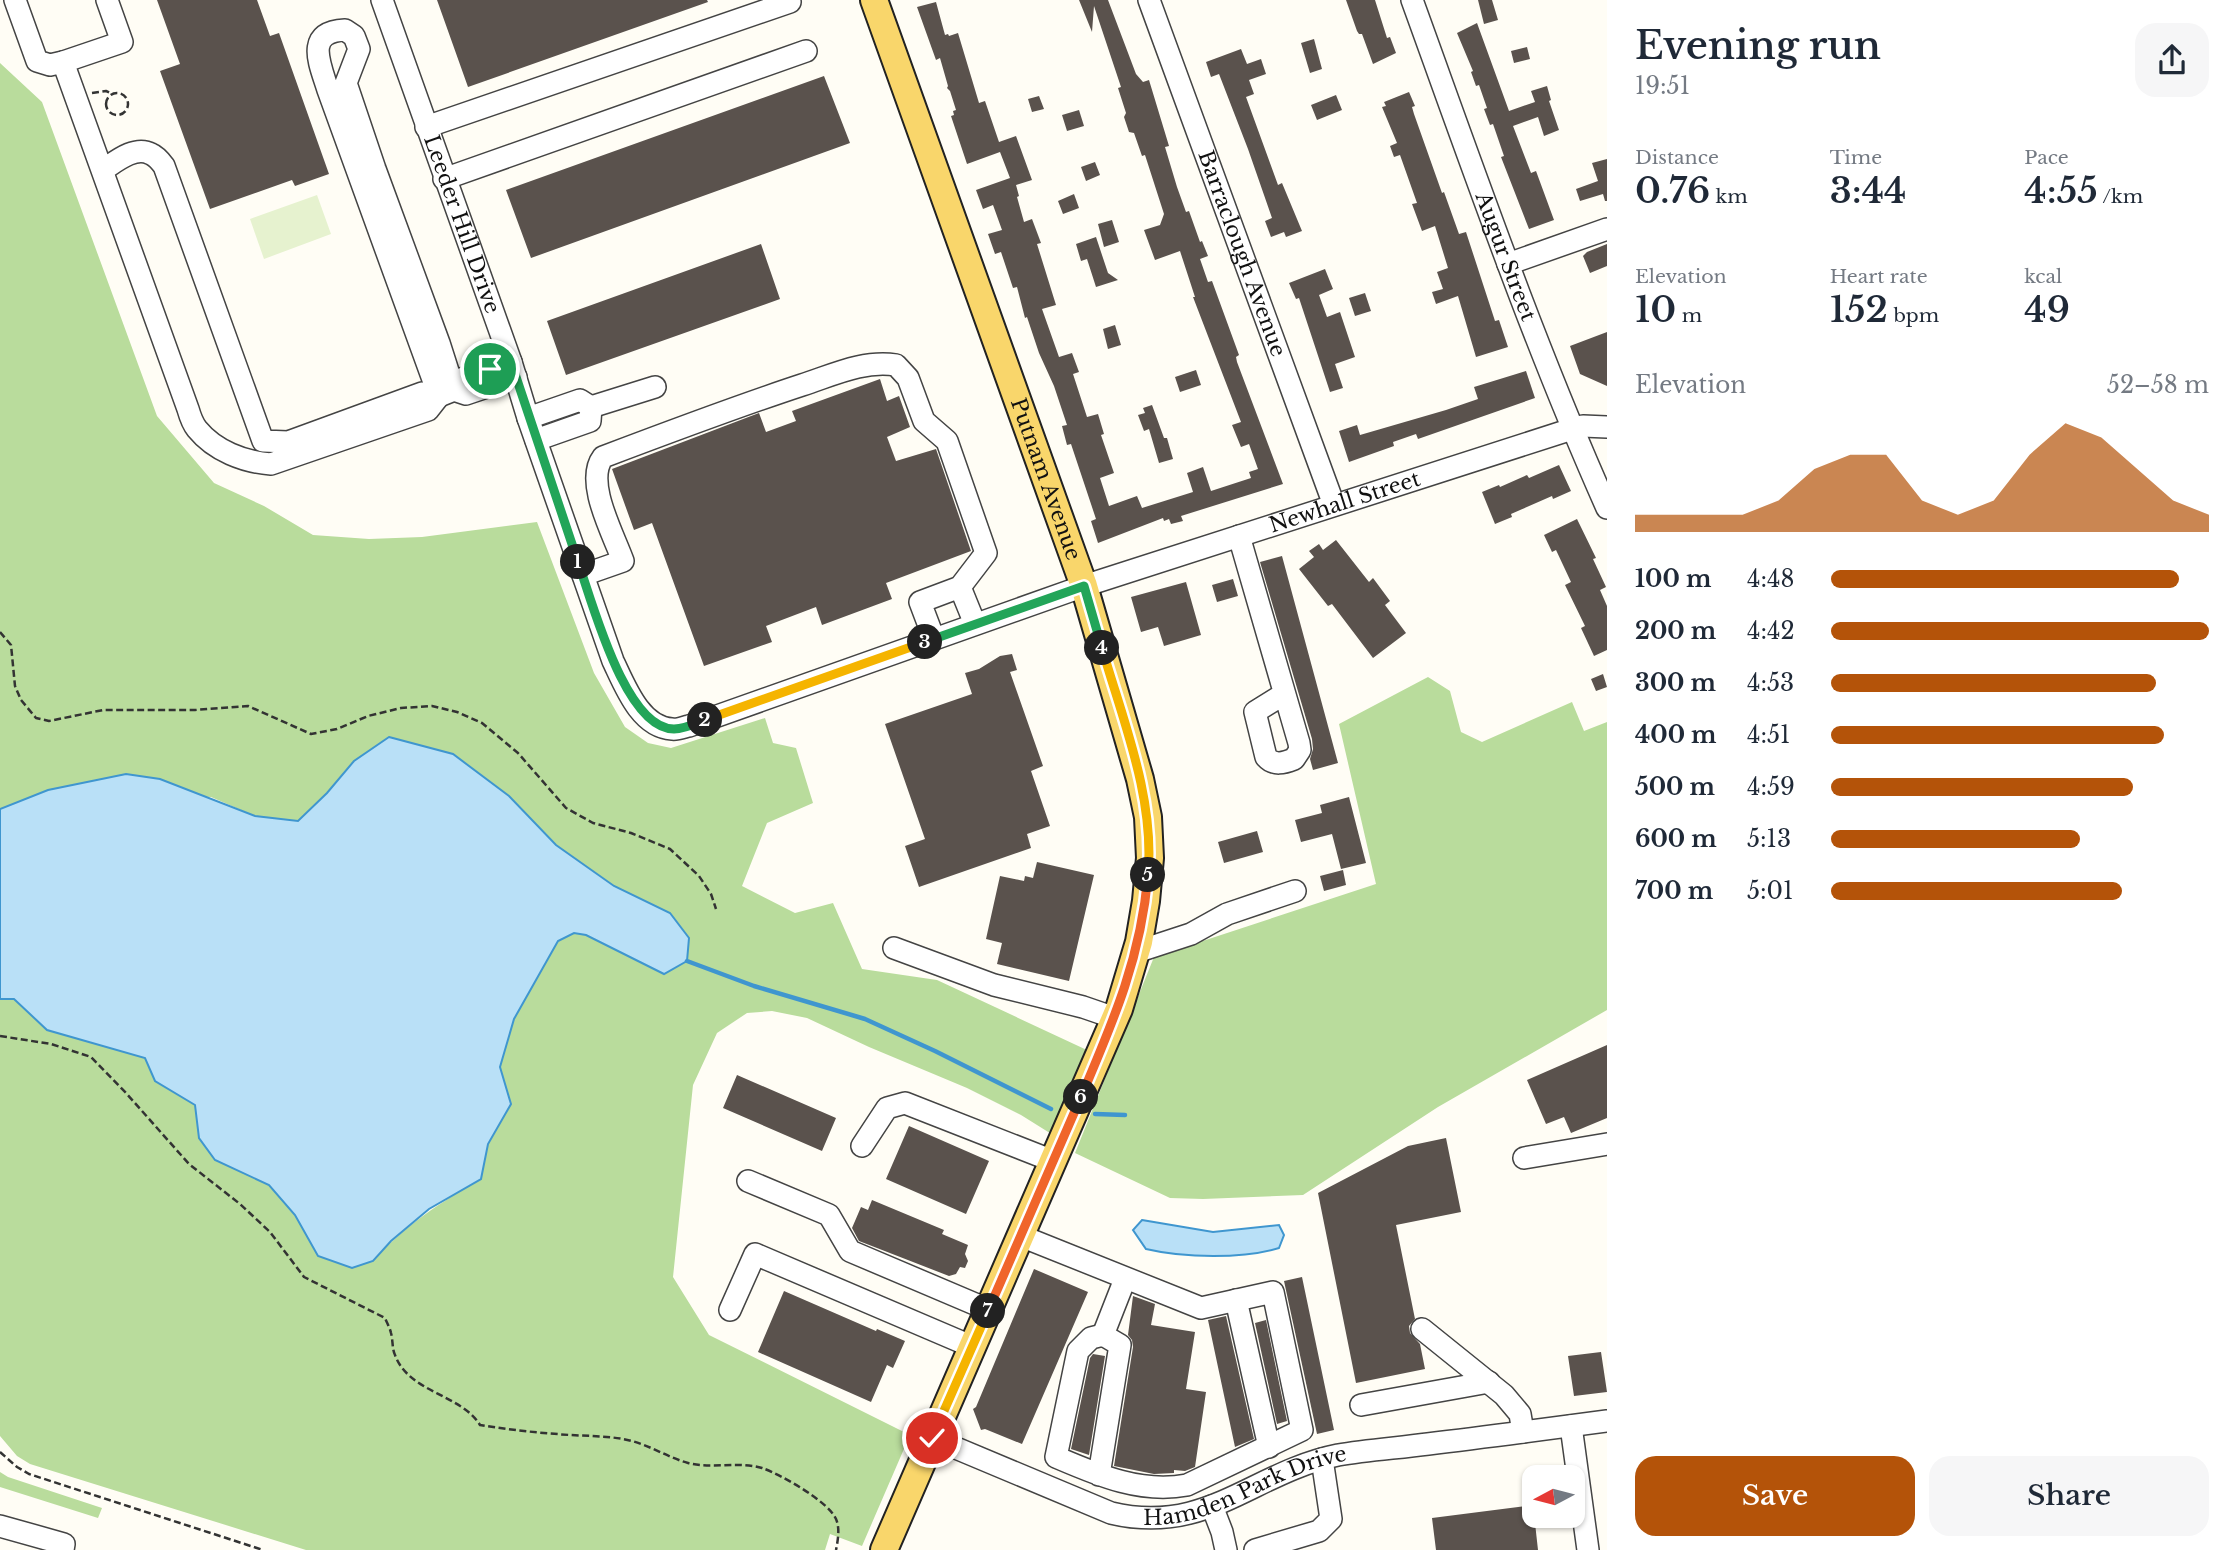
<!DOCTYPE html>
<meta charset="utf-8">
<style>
:root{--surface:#fff;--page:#f6f6f7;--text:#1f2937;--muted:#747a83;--accent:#b45309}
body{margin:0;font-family:"Libre Baskerville",serif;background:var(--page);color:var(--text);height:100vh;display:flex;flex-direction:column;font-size:26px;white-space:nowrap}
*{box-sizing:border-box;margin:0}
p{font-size:23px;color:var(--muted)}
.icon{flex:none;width:38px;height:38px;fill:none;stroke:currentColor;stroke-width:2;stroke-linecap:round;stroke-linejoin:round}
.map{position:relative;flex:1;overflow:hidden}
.drawer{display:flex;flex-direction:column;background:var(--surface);width:630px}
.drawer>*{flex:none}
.needle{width:46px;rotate:263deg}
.controls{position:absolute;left:1522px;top:1465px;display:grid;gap:14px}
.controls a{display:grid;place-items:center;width:63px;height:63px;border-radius:14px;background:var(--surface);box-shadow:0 2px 5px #0004;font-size:35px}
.pin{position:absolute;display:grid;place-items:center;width:60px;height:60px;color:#fff;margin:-30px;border:4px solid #fff;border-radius:50%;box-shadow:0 2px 7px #0007}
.km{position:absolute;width:35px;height:35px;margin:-18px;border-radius:50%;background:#222;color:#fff;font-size:19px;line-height:35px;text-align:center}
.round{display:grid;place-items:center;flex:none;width:74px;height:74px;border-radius:21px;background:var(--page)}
.overview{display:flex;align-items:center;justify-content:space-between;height:119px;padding:0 28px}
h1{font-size:38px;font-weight:600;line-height:52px}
.figures{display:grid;grid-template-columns:repeat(3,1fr);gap:10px;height:119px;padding:7px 28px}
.figures div{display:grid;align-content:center}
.figures b{font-size:35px;font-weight:600}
.figures small{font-size:19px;font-weight:400}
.figures p{font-size:19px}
.chart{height:196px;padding:14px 28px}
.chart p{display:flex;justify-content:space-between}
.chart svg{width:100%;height:126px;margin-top:7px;fill:var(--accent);opacity:.7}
.primary-button{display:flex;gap:14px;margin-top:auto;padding:14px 28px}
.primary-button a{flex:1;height:80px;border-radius:21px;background:var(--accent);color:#fff;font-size:28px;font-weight:600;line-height:80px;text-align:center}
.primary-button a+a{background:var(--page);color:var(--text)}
ul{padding:0 28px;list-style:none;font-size:23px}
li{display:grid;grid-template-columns:112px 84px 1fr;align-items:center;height:52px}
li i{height:18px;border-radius:9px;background:var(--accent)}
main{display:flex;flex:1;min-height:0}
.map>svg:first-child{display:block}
</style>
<main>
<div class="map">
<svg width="1607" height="1550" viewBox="0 0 1607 1550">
<rect width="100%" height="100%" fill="#fffdf5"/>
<path fill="#b9dc9c" d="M0 63 42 102 157 416 214 483 264 506 313 535 369 539 422 537 537 522 594 673 625 727 648 743 671 748 765 718 773 743 796 748 813 803 767 823 742 886 795 913 833 903 862 969 937 980 1089 1051 1053 1135 1021 1115 967 1088 869 1047 807 1018 772 1011 747 1013 717 1033 693 1085 673 1277 709 1335 910 1435 862 1546 830 1534 825 1550H306L30 1464 17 1456 0 1436V999L14 998 47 1030 145 1058 155 1081 195 1105 199 1138 215 1160 269 1185 295 1215 318 1256 373 1261C404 1226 441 1202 481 1179L488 1145 511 1104 500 1067 514 1019 558 941 574 933 586 935 664 973 670 913 614 886 556 845 509 796 327 793 298 821 255 816 211 797 48 790 0 809Z
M1428 677 1450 691 1461 732 1482 742 1572 702 1584 731 1607 722V1010L1438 1107 1303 1195 1203 1199 1170 1198 1075 1153 1154 957 1376 884 1339 724Z
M0 1472 8 1477 102 1508 98 1518 0 1487Z"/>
<path fill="#e6f2cf" d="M317 195 331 234 264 259 250 219Z"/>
<path fill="#b9e0f7" stroke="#3f96cf" stroke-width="2" d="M389 737 453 754 509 796 556 845 614 886 670 913 689 938 687 961 664 974 586 935 574 933 558 941 514 1019 500 1067 511 1104 488 1144 481 1179 429 1209 391 1241 373 1261 352 1268 318 1256 295 1215 269 1185 215 1160 199 1138 195 1105 155 1081 145 1058 47 1030 14 999H0V809L48 790 126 774 160 779 255 816 298 821 327 793 354 761Z
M1142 1220 1213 1232 1279 1225 1284 1235 1279 1248C1243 1259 1184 1258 1146 1249L1133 1230Z"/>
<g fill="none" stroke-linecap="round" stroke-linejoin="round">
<path stroke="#3f96cf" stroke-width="4.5" d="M687 961 754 986 865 1019 935 1051 1051 1109
M1095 1114 1125 1115"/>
</g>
<path fill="#5a524d" d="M157 0H257L270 36 279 33 329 174 295 186 292 180 210 209 160 71 180 64Z
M437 0H707L708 2 468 87Z
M1079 0H1108L1136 74 1143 82 1149 80 1169 146 1165 147 1177 187 1186 212 1189 211 1200 242 1202 241 1208 256 1200 259 1208 282 1212 281 1239 355 1236 357 1237 362 1283 484 1181 516 1183 521 1171 524 1169 519 1164 521 1163 518 1098 543 1091 521 1096 519 1071 444 1067 445 1062 426 1067 425 1054 386 1039 353 1027 317 1025 318 1017 287 1013 288 1001 252 995 254 988 234 1002 230 993 205 983 209 976 190 1010 178 1000 152 967 164 951 116 954 115 953 111 956 110 950 91 947 88 948 86 940 58 936 60 917 7 936 2 945 35 948 34 949 36 958 33 979 103 985 101 999 142 1016 136 1032 180 1016 185 1019 196 1017 197 1024 222 1032 219 1041 243 1037 244 1056 305 1042 309 1059 357 1072 353 1079 372 1073 374 1087 417 1098 414 1104 434 1101 435 1114 473 1100 478 1109 506 1137 496 1142 508 1193 492 1187 473 1203 467 1211 491 1251 478 1249 472 1258 469 1249 444 1241 447 1232 425 1241 422 1193 297H1195L1180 251 1155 260 1144 230 1160 225 1164 214 1145 155 1142 156 1134 133 1129 132 1124 117 1126 113 1118 88 1121 87 1094 6 1092 32Z
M1346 0H1375L1387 38 1390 37 1396 53 1373 64 1362 34H1359L1357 31Z
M1478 0H1492L1498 20 1484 24Z
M1477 23 1509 111 1535 102 1531 91 1547 86 1551 100 1549 101 1559 130 1544 136 1538 117 1513 126 1531 173 1536 171 1554 220 1529 229 1501 157 1504 156 1493 124 1490 125 1484 109 1487 108 1479 85 1476 86 1471 72 1473 71 1457 33Z
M1314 39 1322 69 1310 73 1301 43Z
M1527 47 1530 59 1514 63 1511 51Z
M1241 49 1247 64 1261 59 1266 74 1249 80 1254 94 1246 97 1278 185 1282 183 1302 231 1286 237 1284 232 1271 237 1265 221 1272 218 1248 149 1219 74 1211 77 1206 62Z
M824 76 850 143 531 258 506 190Z
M1409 92 1415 106 1412 107 1414 114 1442 193 1444 192 1459 234 1466 232 1495 321 1499 320 1508 347 1476 357 1458 296 1436 304 1432 292 1443 289 1437 272 1448 268 1435 226 1422 231 1412 204 1417 203 1400 155 1394 157 1390 146 1397 143 1382 107 1386 106 1384 102Z
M1336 95 1342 110 1317 120 1311 105Z
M1039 96 1044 109 1032 112 1028 99Z
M1079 110 1084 126 1067 131 1062 115Z
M1607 159V201H1605L1603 194 1580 201 1576 189 1598 181 1592 163Z
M1095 162 1100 175 1086 181 1081 167Z
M1074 194 1079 208 1063 214 1058 201Z
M1112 220 1119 242 1104 247 1098 224Z
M1096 237 1108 273 1118 280 1096 287 1087 259 1081 261 1076 244Z
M761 244 780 299 566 375 547 321Z
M1607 244V266L1590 273 1583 256 1587 252Z
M1325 269 1333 289 1319 295 1327 317 1340 312 1355 357 1335 364 1343 388 1330 392 1299 298 1296 299 1289 283Z
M1365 293 1371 311 1355 316 1349 298Z
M1115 325 1121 345 1108 349 1103 329Z
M1607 332V386L1580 374 1570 346Z
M1196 370 1201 385 1180 392 1175 377Z
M1526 371 1535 398 1418 439 1416 434 1393 442 1394 446 1349 462 1339 431 1357 425 1360 435 1446 410 1478 399 1474 387Z
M880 379 887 401 899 396 910 427 887 437 896 461 936 449 971 551 886 583 892 599 822 625 816 607 766 626 772 642 704 666 652 523 634 530 612 469 759 413 766 432 796 421 792 411Z
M1152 405 1164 438H1167L1173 459 1159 463 1149 429 1144 431 1138 415 1145 413 1143 408Z
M1559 465 1571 491 1553 499 1552 496 1511 514 1512 517 1495 524 1482 492 1499 485 1500 487 1527 475 1529 478Z
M1577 519 1596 558 1593 559 1606 587 1600 590 1607 606V650L1594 656 1581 628 1585 626 1565 585 1571 582 1556 550 1552 552 1544 535Z
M1336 540 1369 582 1373 578 1390 601 1385 605 1406 633 1373 658 1332 604 1328 606 1299 569 1314 557 1309 551 1319 544 1323 550Z
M1282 556 1338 763 1313 770 1310 759 1313 749 1312 739 1260 562Z
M1233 579 1238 596 1217 602 1212 585Z
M1186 582 1201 635 1164 646 1158 627 1141 632 1131 597Z
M1012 654 1017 670 1010 672 1043 766 1031 771 1050 826 1027 834 1031 848 919 887 905 846 925 839 885 724 972 694 965 673 979 669 1000 656Z
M1603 674 1607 687 1596 691 1591 679Z
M1349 797 1366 863 1341 869 1332 834 1301 842 1295 820 1322 813 1320 805Z
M1257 831 1263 852 1224 863 1218 842Z
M1037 862 1094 875 1069 981 997 964 1002 943 986 939 1000 876 1024 881 1025 876 1033 878Z
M1343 870 1346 885 1324 891 1320 876Z
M1607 1045V1118L1571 1133 1564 1117 1546 1124 1527 1080Z
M737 1075 836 1118 822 1151 723 1108Z
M909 1126 989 1161 966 1214 886 1179Z
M1446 1138 1461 1212 1396 1225 1415 1319 1409 1326 1410 1333 1420 1344 1425 1369 1356 1383 1318 1193 1408 1146Z
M872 1200 944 1230 942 1234 968 1245 965 1254 968 1261 965 1268 960 1267 956 1274 949 1276 859 1241 852 1228 861 1207 868 1210Z
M1034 1269 1088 1292 1022 1444 985 1429 981 1430 973 1409 976 1407Z
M1302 1277 1334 1430 1317 1434 1284 1281Z
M784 1291 876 1331 877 1329 905 1341 893 1368 887 1365 871 1402 758 1352Z
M1133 1296 1155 1304 1151 1325 1195 1332 1186 1389 1206 1392 1195 1467 1185 1471 1174 1470V1473L1154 1474 1114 1466 1133 1347 1132 1340 1128 1335Z
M1226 1316 1254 1439 1235 1447 1208 1320Z
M1266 1320 1287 1421 1277 1424 1255 1323Z
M1601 1352 1607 1392 1574 1396 1568 1356Z
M1093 1354 1105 1356 1089 1455 1071 1449 1090 1358Z
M1533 1505 1538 1550H1436L1432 1518Z"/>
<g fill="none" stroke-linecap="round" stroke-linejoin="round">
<g stroke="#444" stroke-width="24">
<g id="minor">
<path d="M15 0 37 61 50 65 63 62 188 409C190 416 193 424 197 429 215 451 244 462 271 464L428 410 439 396 422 393 288 442 263 441 164 166C161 162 156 156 151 154 135 145 115 162 103 170"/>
<path id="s1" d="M382 0 511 362 528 418 613 661C625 686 640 727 672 729 677 730 684 727 689 726L1084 586 1572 429 1583 426 1607 427"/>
<path id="s2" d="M1149 0 1334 505"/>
<path id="s3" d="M1412 0C1474 171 1533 342 1607 508"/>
<path d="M345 30 354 36 359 49 346 83 375 169 439 343 454 390 439 396 328 90C320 64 304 32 345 30Z"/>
<path d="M63 62 122 42 107 0"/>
<path d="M426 127 790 2"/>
<path d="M444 179 806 51"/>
<path d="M1508 264 1607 229"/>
<path d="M511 362 461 379 454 390 466 394 516 377"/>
<path d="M591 407 655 387"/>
<path d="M528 418 580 400 591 407"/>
<path d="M536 440 590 421 591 407"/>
<path d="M1239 536 1299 743 1300 750 1294 759C1284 763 1274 766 1266 757L1255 712 1284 694"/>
<path d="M583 575 623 561C614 535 584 482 603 457 669 432 735 407 802 385 833 375 863 360 896 365L908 378 924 421 947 441 986 553 960 587 920 602 934 639"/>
<path d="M960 587 975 624"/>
<path d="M894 948 994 985 1083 1007 1115 1018"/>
<path d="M1136 952 1191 934 1227 914 1295 891"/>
<path d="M862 1146 887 1108 905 1103 1053 1161"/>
<path d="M1524 1158 1607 1144"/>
<path d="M748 1181 829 1215 850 1251 989 1310"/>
<path d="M1021 1236 1201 1308 1273 1292 1302 1430 1187 1485C1141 1494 1098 1475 1056 1457L1078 1351 1091 1338 1103 1335 1120 1345 1099 1475"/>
<path d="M1236 1300 1269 1447"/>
<path d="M730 1310 755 1254 973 1347"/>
<path d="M1422 1329 1504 1395 1520 1414 1523 1432"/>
<path d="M1103 1335 1125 1279"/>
<path d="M1361 1405 1489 1382"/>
<path d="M1571 1426 1588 1550"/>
<path id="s4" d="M932 1438 1111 1513C1207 1536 1253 1472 1338 1455 1367 1450 1398 1448 1428 1444 1487 1437 1547 1429 1607 1421"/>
<path d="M1212 1506 1222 1532 1226 1550"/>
<path d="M0 1526 64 1544 63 1550"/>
<path d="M1255 1550 1319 1531 1331 1519 1322 1459"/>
</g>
</g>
<g stroke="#222" stroke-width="30">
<g id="major">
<path id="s5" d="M874 0 1084 586 1140 779 1148 817 1150 858 1146 901 1139 942 1119 1009 884 1550"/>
</g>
</g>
<path stroke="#333" stroke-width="2.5" stroke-dasharray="7 3.5" stroke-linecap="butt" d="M92 93 106 91 113 94
M106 104a11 11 0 1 1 22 0a11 11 0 1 1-22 0Z
M0 632 11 645 15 686 21 700 36 718 49 721 103 710H195L248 706 311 734 337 729 368 716 401 708 432 706 457 712 482 723 518 753 566 808 593 823 631 833 670 849 699 876 711 894 716 909
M0 1036 51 1044 91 1057 126 1093 189 1164 240 1204 270 1232 304 1277 385 1318C387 1323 390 1328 391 1333 393 1340 392 1349 395 1355 409 1393 461 1394 480 1425 510 1430 540 1433 570 1435 588 1436 606 1436 623 1439 647 1443 666 1457 688 1463 712 1469 738 1461 762 1468 780 1474 828 1501 836 1519 840 1528 838 1540 836 1550
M0 1452 17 1467 29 1474 263 1550"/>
<use href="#minor" stroke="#fff" stroke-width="21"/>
<use href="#major" stroke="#f9d66b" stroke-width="26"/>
</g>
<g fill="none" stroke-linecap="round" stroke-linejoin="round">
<g stroke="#fff" stroke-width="14">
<path id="split-1" d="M490 369 511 362 578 562"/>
</g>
<g stroke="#fff" stroke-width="14">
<path id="split-2" d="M578 562C592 601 625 729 674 729 684 729 695 724 705 720"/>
</g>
<g stroke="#fff" stroke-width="14">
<path id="split-3" d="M705 720 925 642"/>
</g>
<g stroke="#fff" stroke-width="14">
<path id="split-4" d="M925 642 1084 586 1102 648"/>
</g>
<g stroke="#fff" stroke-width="14">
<path id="split-5" d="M1102 648C1123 721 1155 798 1148 875"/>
</g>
<g stroke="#fff" stroke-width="14">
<path id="split-6" d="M1081 1097C1113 1022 1141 958 1148 875"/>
</g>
<g stroke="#fff" stroke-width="14">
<path id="split-7" d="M988 1311 1081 1097"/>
</g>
<g stroke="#fff" stroke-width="14">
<path id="split-8" d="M932 1438 988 1311"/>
</g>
<use href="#split-1" stroke="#22a559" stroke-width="9"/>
<use href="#split-2" stroke="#22a559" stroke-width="9"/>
<use href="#split-3" stroke="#f5b400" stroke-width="9"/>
<use href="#split-4" stroke="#22a559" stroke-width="9"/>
<use href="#split-5" stroke="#f5b400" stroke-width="9"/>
<use href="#split-6" stroke="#f0652b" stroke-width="9"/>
<use href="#split-7" stroke="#f0652b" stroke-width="9"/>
<use href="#split-8" stroke="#f5b400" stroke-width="9"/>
</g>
<g text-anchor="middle" stroke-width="7" stroke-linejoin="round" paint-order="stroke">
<g font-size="21" fill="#111" stroke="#fff">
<text dy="7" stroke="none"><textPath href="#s1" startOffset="238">Leeder Hill Drive</textPath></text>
<text dy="7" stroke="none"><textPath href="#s2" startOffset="270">Barraclough Avenue</textPath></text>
<text dy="7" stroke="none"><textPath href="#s3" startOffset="273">Augur Street</textPath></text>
<text dy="7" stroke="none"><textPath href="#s5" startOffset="509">Putnam Avenue</textPath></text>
<text dy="7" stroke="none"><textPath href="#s1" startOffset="1505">Newhall Street</textPath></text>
<text dy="7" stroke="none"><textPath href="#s4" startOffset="334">Hamden Park Drive</textPath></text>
</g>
</g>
</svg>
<div class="controls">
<a><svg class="needle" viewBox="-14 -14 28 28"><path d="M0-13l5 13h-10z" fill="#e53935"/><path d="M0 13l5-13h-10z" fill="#747a83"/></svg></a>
</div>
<div class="pin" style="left:490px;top:369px;background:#1e9e55"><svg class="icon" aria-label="arrive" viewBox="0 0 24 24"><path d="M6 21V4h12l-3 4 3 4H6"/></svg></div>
<div class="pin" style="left:932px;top:1438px;background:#d93025"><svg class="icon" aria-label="check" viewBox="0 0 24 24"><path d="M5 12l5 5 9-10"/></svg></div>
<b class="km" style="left:578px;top:562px">1</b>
<b class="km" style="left:705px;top:720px">2</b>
<b class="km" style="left:925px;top:642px">3</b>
<b class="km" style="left:1102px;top:648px">4</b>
<b class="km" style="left:1148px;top:875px">5</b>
<b class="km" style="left:1081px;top:1097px">6</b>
<b class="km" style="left:988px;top:1311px">7</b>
</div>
<section class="drawer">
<div class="overview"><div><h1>Evening run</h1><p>19:51</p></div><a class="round"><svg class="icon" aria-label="share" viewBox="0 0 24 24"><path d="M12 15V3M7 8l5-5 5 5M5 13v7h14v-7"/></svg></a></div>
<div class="figures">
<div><p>Distance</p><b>0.76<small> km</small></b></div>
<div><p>Time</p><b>3:44</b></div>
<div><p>Pace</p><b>4:55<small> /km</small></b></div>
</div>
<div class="figures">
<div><p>Elevation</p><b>10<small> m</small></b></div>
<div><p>Heart rate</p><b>152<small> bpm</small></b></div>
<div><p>kcal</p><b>49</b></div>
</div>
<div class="chart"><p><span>Elevation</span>52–58 m</p>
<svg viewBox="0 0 160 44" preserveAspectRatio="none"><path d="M0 44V38L10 38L20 38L30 38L40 33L50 22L60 17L70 17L80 33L90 38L100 33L110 17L120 6L130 11L140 22L150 33L160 38V44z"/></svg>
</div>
<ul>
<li><b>100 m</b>4:48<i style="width:92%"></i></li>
<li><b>200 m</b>4:42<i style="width:100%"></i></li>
<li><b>300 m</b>4:53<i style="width:86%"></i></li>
<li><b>400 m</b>4:51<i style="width:88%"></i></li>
<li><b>500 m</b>4:59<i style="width:80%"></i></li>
<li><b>600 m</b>5:13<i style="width:66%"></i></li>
<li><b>700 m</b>5:01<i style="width:77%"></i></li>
</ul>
<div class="primary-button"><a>Save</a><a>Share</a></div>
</section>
</main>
